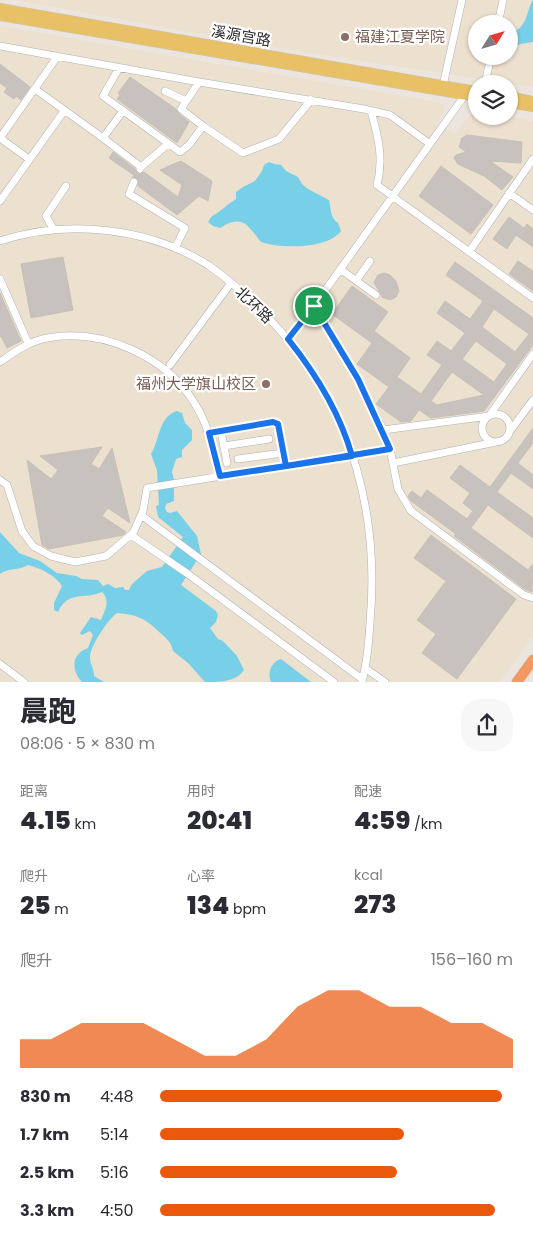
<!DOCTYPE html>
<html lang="zh">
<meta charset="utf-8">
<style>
:root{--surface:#fff;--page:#f7f7f7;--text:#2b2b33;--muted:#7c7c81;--accent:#ea580c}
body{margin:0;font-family:Poppins,"Noto Sans SC",sans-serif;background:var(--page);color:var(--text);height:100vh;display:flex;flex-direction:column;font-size:19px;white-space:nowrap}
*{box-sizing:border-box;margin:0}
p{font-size:16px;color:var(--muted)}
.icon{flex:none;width:28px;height:28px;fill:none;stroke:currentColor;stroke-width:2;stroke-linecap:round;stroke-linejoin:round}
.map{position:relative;height:682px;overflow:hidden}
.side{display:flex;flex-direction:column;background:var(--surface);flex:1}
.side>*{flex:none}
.needle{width:32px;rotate:53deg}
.tools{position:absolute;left:468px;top:15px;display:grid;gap:10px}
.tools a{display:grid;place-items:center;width:50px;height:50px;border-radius:50%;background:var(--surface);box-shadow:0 1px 4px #0004;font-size:25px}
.pin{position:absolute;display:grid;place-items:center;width:42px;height:42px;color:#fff;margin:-21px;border:2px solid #fff;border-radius:50%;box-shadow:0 1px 5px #0007}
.round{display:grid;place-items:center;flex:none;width:52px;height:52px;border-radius:20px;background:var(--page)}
.summary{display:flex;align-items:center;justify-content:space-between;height:85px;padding:0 20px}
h1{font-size:28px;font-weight:800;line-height:38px}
.figures{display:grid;grid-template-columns:repeat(3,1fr);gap:8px;height:85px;padding:5px 20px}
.figures div{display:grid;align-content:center}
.figures b{font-size:25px;font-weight:800}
.figures small{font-size:14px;font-weight:400}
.figures p{font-size:14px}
.chart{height:140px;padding:10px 20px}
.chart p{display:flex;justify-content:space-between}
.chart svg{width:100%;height:90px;margin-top:5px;fill:var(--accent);opacity:.7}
ul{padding:0 20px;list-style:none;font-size:16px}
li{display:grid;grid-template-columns:80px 60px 1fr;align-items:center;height:38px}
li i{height:12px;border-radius:6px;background:var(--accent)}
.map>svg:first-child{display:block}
</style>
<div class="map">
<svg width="533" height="682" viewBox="0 0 533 682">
<rect width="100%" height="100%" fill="#ece5de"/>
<path fill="#ece0ce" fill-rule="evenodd" d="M15 0H533V87L284 49ZM476 24H509V56H476Z
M0 26 441 103 444 107V112L436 123 455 133 470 115 476 110V116H509L533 121V636L500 682H0Z"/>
<path fill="#77d0e7" d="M533 0V42L520 44 509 50V35C513 32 520 29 523 24 528 17 528 7 533 0Z
M269 162 274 164 281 165 286 171 298 177 302 184 308 189 329 200C331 208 330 218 338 223L341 231C328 249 281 249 261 242 248 226 243 213 220 228L213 226 208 222 212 216C219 213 229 203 236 199V192L243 187 255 181 262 171 264 165Z
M177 411 182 413 185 423 192 430V440L182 450V457L176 459 172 472 174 480V501L166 504 165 508 167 512 170 513 177 511 197 536 201 554 181 585 216 611 218 615 216 622 210 628 218 639 223 641 237 656 244 670C236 682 220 682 205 682L188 663 173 651C171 640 164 637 156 629 145 618 133 614 117 613 109 618 90 646 90 657 90 664 94 669 94 676L104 682H82C71 670 71 654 88 648L93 635 90 631 82 635 80 633 91 617 101 620C105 609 111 601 102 592 84 600 68 590 58 612L54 610V603L62 586C55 575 40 568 28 565 19 571 9 567 0 574V532L19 553 40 561 57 573 76 576 82 579 98 580 103 586 108 584 115 588 123 587 125 590H129L132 584 147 571 162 567 183 537 158 517 156 506 159 505 157 470 151 454C160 440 158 417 177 411Z
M281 659 311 682H271C267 673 271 662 281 659Z"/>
<path fill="#c7c2bd" stroke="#c7c0b7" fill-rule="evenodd" d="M0 64 30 87 21 100 16 96 14 99 4 92 7 88 0 83Z
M130 77 176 109 178 113 189 122 177 143 117 99 120 95 118 93Z
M467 135 522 142 521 163 490 161 513 177 502 190 484 176 458 164 454 158 456 155 466 152 459 147 462 138Z
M113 152 135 169 137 173 141 174 144 172 178 197 182 185 160 170 181 161 212 181 208 201 199 196 177 215 138 186V178L109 158Z
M441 166 493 205 471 234 419 196Z
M509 217 524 228 527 224 533 229V247L516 235 507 249 493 239Z
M63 257 73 310 31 318 21 264Z
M518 261 533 271V291L509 274Z
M455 262 533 318V345L484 411 431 418 419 410 411 421 401 422 376 404 389 387 357 364 372 343 332 314 352 286 388 312 374 331 410 358 397 377 421 394 442 365 427 355 437 341 451 351 465 333 437 313 445 301 470 319 483 301 446 275ZM494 309 529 334 515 352 482 327ZM476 341 507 364 494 382 462 359ZM452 372 484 395 437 405 431 401Z
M384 273 390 275 396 281 399 291 396 297 390 300 382 297 374 282 378 275Z
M0 293 21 341 7 348 1 336 0 337Z
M533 428V443L518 463 533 475V489L511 473 497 492 533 518V538L488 505 471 528 528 570 533 564 532 592 526 590 454 536 456 534 411 501 408 496 412 491 421 498 427 490 467 519 473 511 463 503 470 493 450 478 460 465 490 487Z
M102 447 91 464 99 469 112 448 130 523 108 508 102 516 126 532 123 535 49 549 42 545 27 460 51 479 58 470 40 456Z
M431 535 516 599 457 679 422 653 436 634 417 620 446 581 414 558Z"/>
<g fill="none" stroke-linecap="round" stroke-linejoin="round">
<path stroke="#c5c0ba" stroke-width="7" stroke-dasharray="7 3.5" stroke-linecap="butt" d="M134 182 140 169"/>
<g stroke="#aeb1ba" stroke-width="8">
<path id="minor" d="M498 24 503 0
M0 46 199 82 364 109 390 115 430 144
M119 68 103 96 180 152 189 145 203 126 181 109 199 82
M485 84 491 56
M35 89 103 138 123 111
M442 90 462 0
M165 91 186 101
M371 111C378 136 384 159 377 185L533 298
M203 126 243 153 279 139 311 100
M103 138 141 167 140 169
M29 159 0 138 57 57
M141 167 168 144
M134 182 129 194 185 228 175 248
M509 193 533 210
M0 201 64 111
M54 230 46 216 66 186
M0 241C67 219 148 227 208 265 234 283 257 305 278 328 304 358 328 392 343 429 368 491 376 556 370 622 369 642 367 663 362 682
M469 252 533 159
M340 269 376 295
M0 279 28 343
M356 281 370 261
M314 306 358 379 383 430 390 449 398 489 411 511 524 595 533 598
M288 339 314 306 465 95
M0 362C14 352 30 341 47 338 103 328 166 356 195 404 209 426 214 452 220 476
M170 365 231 283
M482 428a14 14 0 1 1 28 0a14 14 0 1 1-28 0Z
M383 430 489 416 533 354
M221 431 227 463
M510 431 533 400
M209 433 273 421 278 424 286 466
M224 446 269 439
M238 459 283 453
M393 463 501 441
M0 480 7 485 22 531 33 546 51 556 75 562 106 556 133 533 143 511 147 488 390 449
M141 515 362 679
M131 535 188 574 334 682
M0 664 24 682
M365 668 385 682"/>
</g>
<g stroke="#c4c4c4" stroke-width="10">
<path id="major" d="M0 8 476 91
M0 16 476 97
M509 96 533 101
M509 103 533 107"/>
</g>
<g stroke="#c4c4c4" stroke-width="11">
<path id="highway" d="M517 682 533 660"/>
</g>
<use href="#minor" stroke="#fff" stroke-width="7"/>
<use href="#major" stroke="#e8c167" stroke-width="9"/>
<use href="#highway" stroke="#f49761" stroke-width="10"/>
</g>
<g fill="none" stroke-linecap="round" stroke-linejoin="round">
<g stroke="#fff" stroke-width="10">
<path id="route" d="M314 306 288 339C316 374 340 413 352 456L220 476 209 433 273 422 278 424 286 466 390 449 358 379 314 306"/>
</g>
<use href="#route" stroke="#1a73e8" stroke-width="6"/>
</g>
<g fill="#8d6e63" stroke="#fff" stroke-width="2">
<circle cx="345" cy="37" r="5"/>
<circle cx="266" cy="384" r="5"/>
</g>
<g text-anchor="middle" stroke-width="4.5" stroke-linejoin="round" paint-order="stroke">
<g font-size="15" fill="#2b2b2b" stroke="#fff">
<text transform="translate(241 36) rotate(10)" y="5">溪源宫路</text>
<text transform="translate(254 305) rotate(44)" y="5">北环路</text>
</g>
<g font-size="15" fill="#785e54" stroke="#fff" text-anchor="start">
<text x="355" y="42">福建江夏学院</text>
<text x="256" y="389" text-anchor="end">福州大学旗山校区</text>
</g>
</g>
</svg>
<div class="tools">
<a><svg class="needle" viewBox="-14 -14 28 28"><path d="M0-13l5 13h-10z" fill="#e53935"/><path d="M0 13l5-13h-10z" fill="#7c7c81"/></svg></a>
<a><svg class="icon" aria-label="layers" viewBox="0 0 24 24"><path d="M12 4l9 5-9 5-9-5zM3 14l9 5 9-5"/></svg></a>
</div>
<div class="pin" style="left:314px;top:306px;background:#1e9e55"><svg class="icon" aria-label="arrive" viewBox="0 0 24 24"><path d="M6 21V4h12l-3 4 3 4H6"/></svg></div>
</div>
<section class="side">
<div class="summary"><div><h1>晨跑</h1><p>08:06 · 5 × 830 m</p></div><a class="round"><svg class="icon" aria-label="share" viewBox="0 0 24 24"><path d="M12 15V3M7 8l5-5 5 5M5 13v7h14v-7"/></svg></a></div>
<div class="figures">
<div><p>距离</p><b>4.15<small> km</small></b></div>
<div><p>用时</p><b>20:41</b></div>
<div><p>配速</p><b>4:59<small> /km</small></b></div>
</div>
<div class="figures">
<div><p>爬升</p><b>25<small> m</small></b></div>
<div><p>心率</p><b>134<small> bpm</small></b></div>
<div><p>kcal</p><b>273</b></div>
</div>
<div class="chart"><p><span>爬升</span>156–160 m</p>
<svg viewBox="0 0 160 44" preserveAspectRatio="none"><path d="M0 44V30L10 30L20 22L30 22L40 22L50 30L60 38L70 38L80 30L90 14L100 6L110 6L120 14L130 14L140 22L150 22L160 30V44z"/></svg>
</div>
<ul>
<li><b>830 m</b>4:48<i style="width:97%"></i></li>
<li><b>1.7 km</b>5:14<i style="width:69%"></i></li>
<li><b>2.5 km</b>5:16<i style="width:67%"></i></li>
<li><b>3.3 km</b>4:50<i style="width:95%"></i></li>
</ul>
</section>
